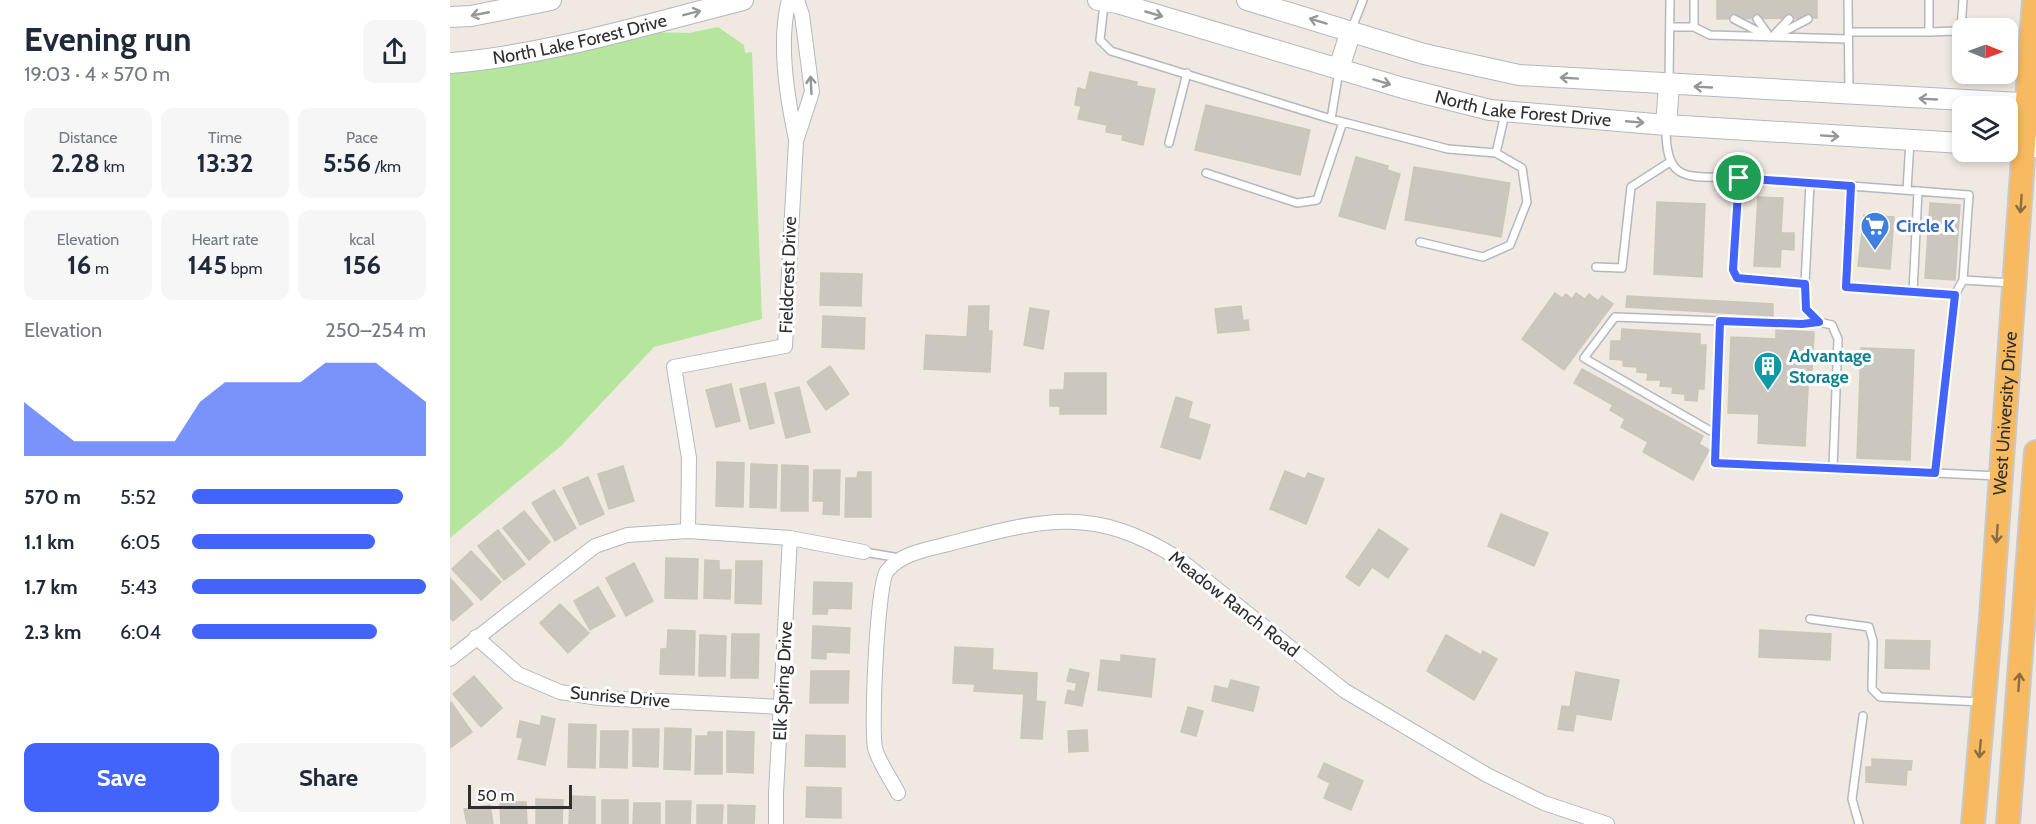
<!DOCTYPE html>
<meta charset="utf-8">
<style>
:root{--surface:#fff;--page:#f6f6f7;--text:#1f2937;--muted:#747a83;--accent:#4264fb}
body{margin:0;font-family:Cabin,sans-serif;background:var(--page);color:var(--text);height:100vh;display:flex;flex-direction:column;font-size:22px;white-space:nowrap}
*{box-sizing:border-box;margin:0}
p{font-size:20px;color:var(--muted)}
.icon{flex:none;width:33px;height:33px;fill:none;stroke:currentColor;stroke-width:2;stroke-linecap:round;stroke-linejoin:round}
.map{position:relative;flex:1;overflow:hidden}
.side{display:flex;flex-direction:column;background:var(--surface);width:450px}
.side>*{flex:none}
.needle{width:39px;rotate:91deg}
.controls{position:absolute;left:1502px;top:18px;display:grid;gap:12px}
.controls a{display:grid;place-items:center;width:66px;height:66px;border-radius:12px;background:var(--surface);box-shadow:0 3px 9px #0003;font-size:30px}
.scale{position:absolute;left:18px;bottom:15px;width:104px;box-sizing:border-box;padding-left:6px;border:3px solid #2e2e2e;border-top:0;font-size:16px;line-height:21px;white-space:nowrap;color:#2e2e2e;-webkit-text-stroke:4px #fff;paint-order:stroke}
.pin{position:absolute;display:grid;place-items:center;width:51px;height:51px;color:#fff;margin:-26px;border:3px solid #fff;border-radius:50%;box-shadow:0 2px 6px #0007}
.round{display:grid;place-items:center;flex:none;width:63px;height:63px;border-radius:12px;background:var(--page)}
.headline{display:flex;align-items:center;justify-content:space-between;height:102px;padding:0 24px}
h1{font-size:33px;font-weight:800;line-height:45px}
.stats{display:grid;grid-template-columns:repeat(3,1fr);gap:9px;height:102px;padding:6px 24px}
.stats div{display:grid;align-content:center;border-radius:12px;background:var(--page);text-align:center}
.stats b{font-size:26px;font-weight:800}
.stats small{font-size:16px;font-weight:400}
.stats p{font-size:16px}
.chart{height:168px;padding:12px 24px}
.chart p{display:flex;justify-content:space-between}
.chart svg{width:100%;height:108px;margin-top:6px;fill:var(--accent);opacity:.7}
.action{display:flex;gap:12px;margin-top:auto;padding:12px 24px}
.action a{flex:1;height:69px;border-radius:12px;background:var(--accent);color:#fff;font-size:24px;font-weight:800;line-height:69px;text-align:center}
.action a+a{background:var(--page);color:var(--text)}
ul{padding:0 24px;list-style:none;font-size:20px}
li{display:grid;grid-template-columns:96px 72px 1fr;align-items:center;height:45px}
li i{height:15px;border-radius:8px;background:var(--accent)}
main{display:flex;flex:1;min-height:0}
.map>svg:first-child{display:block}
</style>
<main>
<section class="side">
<div class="headline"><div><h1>Evening run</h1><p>19:03 · 4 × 570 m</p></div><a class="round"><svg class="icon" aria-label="share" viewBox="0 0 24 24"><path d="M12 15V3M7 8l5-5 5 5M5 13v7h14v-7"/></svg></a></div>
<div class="stats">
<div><p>Distance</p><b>2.28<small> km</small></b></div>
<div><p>Time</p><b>13:32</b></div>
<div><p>Pace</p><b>5:56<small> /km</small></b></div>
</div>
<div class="stats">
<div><p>Elevation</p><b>16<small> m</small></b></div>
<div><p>Heart rate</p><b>145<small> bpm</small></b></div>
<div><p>kcal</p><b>156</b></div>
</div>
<div class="chart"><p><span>Elevation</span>250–254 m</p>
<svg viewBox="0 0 160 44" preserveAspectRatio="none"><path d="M0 44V22L10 30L20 38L30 38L40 38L50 38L60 38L70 22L80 14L90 14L100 14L110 14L120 6L130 6L140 6L150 14L160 22V44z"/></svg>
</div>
<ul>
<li><b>570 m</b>5:52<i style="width:90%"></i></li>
<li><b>1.1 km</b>6:05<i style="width:78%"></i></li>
<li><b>1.7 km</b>5:43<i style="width:100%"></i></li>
<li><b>2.3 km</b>6:04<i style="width:79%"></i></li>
</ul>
<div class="action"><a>Save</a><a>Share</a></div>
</section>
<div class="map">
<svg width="1586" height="824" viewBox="0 0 1586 824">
<rect width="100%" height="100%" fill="#efe9e1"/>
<path fill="#b6e59e" d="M268 27 294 45 295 53 302 52 312 319 204 347 111 446 0 538V70L191 32 239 33Z"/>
<path fill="#cbc7bf" stroke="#cbc5ba" stroke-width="1.5" d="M1267 0H1367V18L1267 19Z
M640 72 687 82 686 86 705 89 693 145 672 140 673 135 656 132 657 125 628 119 631 106 625 105 628 88 636 90Z
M756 105 860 130 850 175 745 150Z
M906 157 938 166 937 170 950 174 935 229 889 216Z
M964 167 1060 183 1051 237 955 220Z
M1308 197 1333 198 1331 233H1344V250L1331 249 1330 267 1304 266Z
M1207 202 1255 204 1252 277 1204 274Z
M1480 203 1510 205 1505 280 1475 278Z
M1414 215 1444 217 1440 269 1408 266Z
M371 273 412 274 411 306 370 305Z
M1105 293 1112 298 1116 294 1122 299 1126 293 1135 299 1139 294 1148 301 1152 296 1163 304 1114 370 1072 339Z
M1177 296 1323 304V316L1176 307Z
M519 306H539L538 331H542L540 372 474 369 476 335 517 337Z
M791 306 793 321 798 320 799 330 768 333 765 309Z
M580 308 599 311 593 349 574 345Z
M373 316 415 318 414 349 372 347Z
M1172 329 1250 334V345H1256L1254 389H1248L1247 401 1235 400V394L1222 393 1223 387 1210 386 1211 380H1197L1198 373 1187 372V367L1173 366V360L1160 359 1161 341H1171Z
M1326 330 1364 332 1362 370 1359 369 1355 446 1308 443 1309 414 1278 413 1281 337 1326 339Z
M1411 348 1464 350 1460 460 1407 458Z
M380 366 399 394 376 410 357 382Z
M1132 369 1253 436 1249 444 1259 450 1243 480 1193 452 1198 442 1171 427 1175 419 1160 410 1163 405 1124 383Z
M615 373H656V414H610V406H600V390H614Z
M315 383 324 423 300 429 290 389Z
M281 384 290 421 266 427 256 390Z
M349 387 360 432 336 438 325 393Z
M726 397 742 402 738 418 760 425 750 459 711 447Z
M267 462 294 463 293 507 266 506Z
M301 464 327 465 326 508 300 507Z
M332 465 358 466V511H331Z
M173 466 184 501 159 509 148 474Z
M364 470H390L389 515 373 514 374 501H363Z
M835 471 855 479 858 473 874 479 856 524 820 509Z
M408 472H421V517H395L396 478H407Z
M138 477 154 514 130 525 113 488Z
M104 490 126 528 105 541 82 503Z
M74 511 100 542 79 560 53 528Z
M1051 514 1098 533 1084 566 1038 546Z
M929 529 958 549 938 578 922 567 909 586 896 577Z
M48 530 75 564 54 580 28 546Z
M21 551 51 582 31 600 2 569Z
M216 558 248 559 247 599 215 598Z
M255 560 269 561V570H281L280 599 254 598Z
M286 561H312L311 604 285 603Z
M184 563 203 601 176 616 156 578Z
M0 578 23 604 3 621 0 618Z
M364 582 402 583 401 609 378 608 377 614H363Z
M148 587 165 616 140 630 124 601Z
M110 604 139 633 118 653 90 623Z
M363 626 400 628 399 653 376 652V659L362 658Z
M218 630 245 631 244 675 210 674 211 649H217Z
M1310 630 1381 634 1380 660 1309 657Z
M282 634H309L308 678H281Z
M250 635 276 636 275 676H249Z
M996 635 1031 655 1033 651 1047 659 1024 700 977 671Z
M1436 640 1480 641 1479 669 1435 668Z
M505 647 543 649 542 670 587 673 586 701 595 702 592 739 571 738 574 694 524 691 525 684 503 683Z
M671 655 705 659 701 697 648 690 651 660 671 662Z
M620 669 639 673 632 706 615 703 618 690 625 692 627 683 617 681Z
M361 671H399L398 703H360Z
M1126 672 1169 680 1161 720 1126 714 1123 731 1108 729 1112 706 1120 707Z
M24 676 52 708 31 727 3 694Z
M781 680 809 687 803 711 762 701 765 686 778 689Z
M1 702 22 732 0 748V703Z
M738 707 753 711 746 736 731 732Z
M92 716 105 719 95 765 68 759 73 738 67 737 70 721 90 726Z
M119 724 146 725 145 768 118 767Z
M215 728 241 729 240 770 214 769Z
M183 729H209L208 767 183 766Z
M637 730 638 751 619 752 618 731Z
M151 731H178L177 768 150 767Z
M277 731 304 732 303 773 277 772Z
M258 732H272V774H245L246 736H258Z
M356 735 395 736V767L355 766Z
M1422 759 1462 761 1461 770H1457L1456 785 1416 782V767H1422Z
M874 763 913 781 901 810 874 798 880 783 868 777Z
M357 787 391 788V818L356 817Z
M120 796 145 797V824H119Z
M86 799 113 800 112 824H86Z
M152 800H178V824H152Z
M216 801H241L240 824H216Z
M50 802H76L77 824H51Z
M184 803H210V824H183Z
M40 805 43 824H17L14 809Z
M247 805H273L272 824H247Z
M278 805 305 806 304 824H278Z"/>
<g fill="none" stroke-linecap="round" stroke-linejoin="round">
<g stroke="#b4b7c1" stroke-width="10">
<path id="service" d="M1244 0V27
M1398 0 1399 90
M654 4 650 40 661 51 881 119
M1284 19 1319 37
M1307 19 1319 36
M1220 27H1244L1260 35 1398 39
M902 28 913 0
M1398 32H1479V0
M1479 32 1507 31 1511 29 1513 0
M1325 34 1339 19
M1324 37 1358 19
M889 71 881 119 893 122 998 149 1046 153 1055 114
M1219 81 1220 0
M1216 126C1215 187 1240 175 1289 178
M719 143 737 73
M756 173 847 203 867 200 893 122
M1401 186 1519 195 1513 280 1505 295 1485 473
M1457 190 1460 141
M970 242 1033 257 1060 245 1077 202 1072 168 1046 153
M1146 267 1172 268 1181 187 1220 162
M1513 280 1562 283
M1355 284 1360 183
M1463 292 1468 191
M1505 295 1396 287 1401 186 1289 178 1283 270 1287 278 1355 284 1356 309 1369 322 1382 325 1388 339 1383 468 1548 476
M1369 322 1352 324 1270 321 1265 463 1383 468
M1266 434 1134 358 1165 317 1270 321
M414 552 450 558
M1360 619 1419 627 1423 641 1422 689 1430 697 1531 702
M1409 824 1402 799 1413 716"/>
</g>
<g stroke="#b4b7c1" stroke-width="16">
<path id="minor" d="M339 0C328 41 337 98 346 139
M238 531 239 458 224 367 335 346 346 141 362 92 352 15 347 0
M26 637 68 674 110 692 149 698 332 707
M0 659 145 546 177 535 238 531 340 538 414 552
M448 793C441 779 429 763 425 748 421 729 427 583 437 571 452 552 480 549 502 543 594 519 644 505 729 559L895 691 1037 775 1094 803 1157 824
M326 824V793L340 538"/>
</g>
<g stroke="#b4b7c1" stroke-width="22">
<g id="secondary">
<path id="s1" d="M648 0 667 3 953 88 1040 110 1216 125 1512 143"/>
<path d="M797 0 974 54 1069 75 1586 104"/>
<path d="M0 17 21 16 101 0"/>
<path id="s2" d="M0 63C99 55 197 24 293 0"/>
<path d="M889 68 901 31"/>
<path d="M1216 125 1219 85"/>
<path d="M1557 145 1586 147"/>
</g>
</g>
<g stroke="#c9c9c9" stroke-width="26">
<g id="trunk">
<path id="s3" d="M1523 824 1541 618 1584 0"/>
<path d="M1558 824 1586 452"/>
</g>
</g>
<use href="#service" stroke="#fff" stroke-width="7"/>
<use href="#minor" stroke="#fff" stroke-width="14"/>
<use href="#secondary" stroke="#fff" stroke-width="20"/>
<use href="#trunk" stroke="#f8ba60" stroke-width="22"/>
</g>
<defs><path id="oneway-shaft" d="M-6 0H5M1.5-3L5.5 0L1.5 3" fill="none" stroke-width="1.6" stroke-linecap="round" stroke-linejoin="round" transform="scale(1.5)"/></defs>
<g stroke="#969696">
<use href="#oneway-shaft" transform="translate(242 13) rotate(-14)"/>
<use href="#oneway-shaft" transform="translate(30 14) rotate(169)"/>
<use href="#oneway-shaft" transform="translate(704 14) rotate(16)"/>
<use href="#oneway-shaft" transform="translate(868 21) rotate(-163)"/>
<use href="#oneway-shaft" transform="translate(1119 78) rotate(-176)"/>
<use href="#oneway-shaft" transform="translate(932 82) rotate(17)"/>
<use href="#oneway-shaft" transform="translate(361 85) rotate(-93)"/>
<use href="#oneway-shaft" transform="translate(1253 87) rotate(-177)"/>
<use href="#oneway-shaft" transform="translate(1478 99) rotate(-177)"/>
<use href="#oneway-shaft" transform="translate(1185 122) rotate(5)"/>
<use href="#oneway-shaft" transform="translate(1380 136) rotate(4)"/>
</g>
<g stroke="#896d44">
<use href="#oneway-shaft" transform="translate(1571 204) rotate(94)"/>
<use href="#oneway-shaft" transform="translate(1547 534) rotate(94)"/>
<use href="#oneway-shaft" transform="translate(1569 682) rotate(-86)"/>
<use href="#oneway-shaft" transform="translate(1530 749) rotate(95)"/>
</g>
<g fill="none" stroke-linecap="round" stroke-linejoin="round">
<g stroke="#fff" stroke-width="12">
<path id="route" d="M1289 178 1401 186 1396 287 1505 295 1485 473 1265 463 1270 321 1352 324 1369 322 1356 309 1355 284 1287 278 1283 270Z"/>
</g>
<use href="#route" stroke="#4264fb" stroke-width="8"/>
</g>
<defs>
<g id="supermarket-pin" transform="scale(1.5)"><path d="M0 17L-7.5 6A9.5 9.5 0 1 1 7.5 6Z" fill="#3f7fe0" stroke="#fff"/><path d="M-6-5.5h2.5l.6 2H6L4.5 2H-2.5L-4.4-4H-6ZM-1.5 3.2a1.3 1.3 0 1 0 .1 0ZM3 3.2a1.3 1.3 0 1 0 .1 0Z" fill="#fff"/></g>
<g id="building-pin" transform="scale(1.5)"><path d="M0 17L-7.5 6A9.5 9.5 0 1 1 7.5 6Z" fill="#0f9aa8" stroke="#fff"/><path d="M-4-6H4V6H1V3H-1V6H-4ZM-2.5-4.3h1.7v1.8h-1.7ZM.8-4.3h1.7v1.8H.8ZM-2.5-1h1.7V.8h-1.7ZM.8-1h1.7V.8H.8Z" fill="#fff"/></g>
</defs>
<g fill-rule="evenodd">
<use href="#supermarket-pin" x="1425" y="226"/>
<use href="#building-pin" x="1318" y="366"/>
</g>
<g text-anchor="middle" stroke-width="6" stroke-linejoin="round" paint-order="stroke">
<g font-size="18" fill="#2e2e2e" stroke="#fff">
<text dy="6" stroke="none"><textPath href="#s2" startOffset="132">North Lake Forest Drive</textPath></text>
<text dy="6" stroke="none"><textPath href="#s1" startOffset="440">North Lake Forest Drive</textPath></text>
<text transform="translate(338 275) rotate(-88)" y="6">Fieldcrest Drive</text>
<text dy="6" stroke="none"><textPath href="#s3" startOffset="412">West University Drive</textPath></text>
<text transform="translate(784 604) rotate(38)" y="6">Meadow Ranch Road</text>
<text transform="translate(333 681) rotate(-87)" y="6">Elk Spring Drive</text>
<text transform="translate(170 697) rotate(5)" y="6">Sunrise Drive</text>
</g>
<g font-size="18" font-weight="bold" fill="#366cbe" stroke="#fff" text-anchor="start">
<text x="1446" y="232">Circle K</text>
</g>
<g font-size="18" font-weight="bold" fill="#0d838f" stroke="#fff" text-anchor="start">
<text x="1339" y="362">Advantage<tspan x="1339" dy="21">Storage</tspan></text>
</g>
</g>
</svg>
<div class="controls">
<a><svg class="needle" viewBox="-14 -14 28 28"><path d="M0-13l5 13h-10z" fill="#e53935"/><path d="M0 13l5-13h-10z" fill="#747a83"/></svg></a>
<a><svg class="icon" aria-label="layers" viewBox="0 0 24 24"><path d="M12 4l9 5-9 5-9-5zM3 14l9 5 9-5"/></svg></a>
</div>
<div class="scale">50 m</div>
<div class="pin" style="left:1289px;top:178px;background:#1e9e55"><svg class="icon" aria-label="arrive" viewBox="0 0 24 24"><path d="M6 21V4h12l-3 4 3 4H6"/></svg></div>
</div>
</main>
